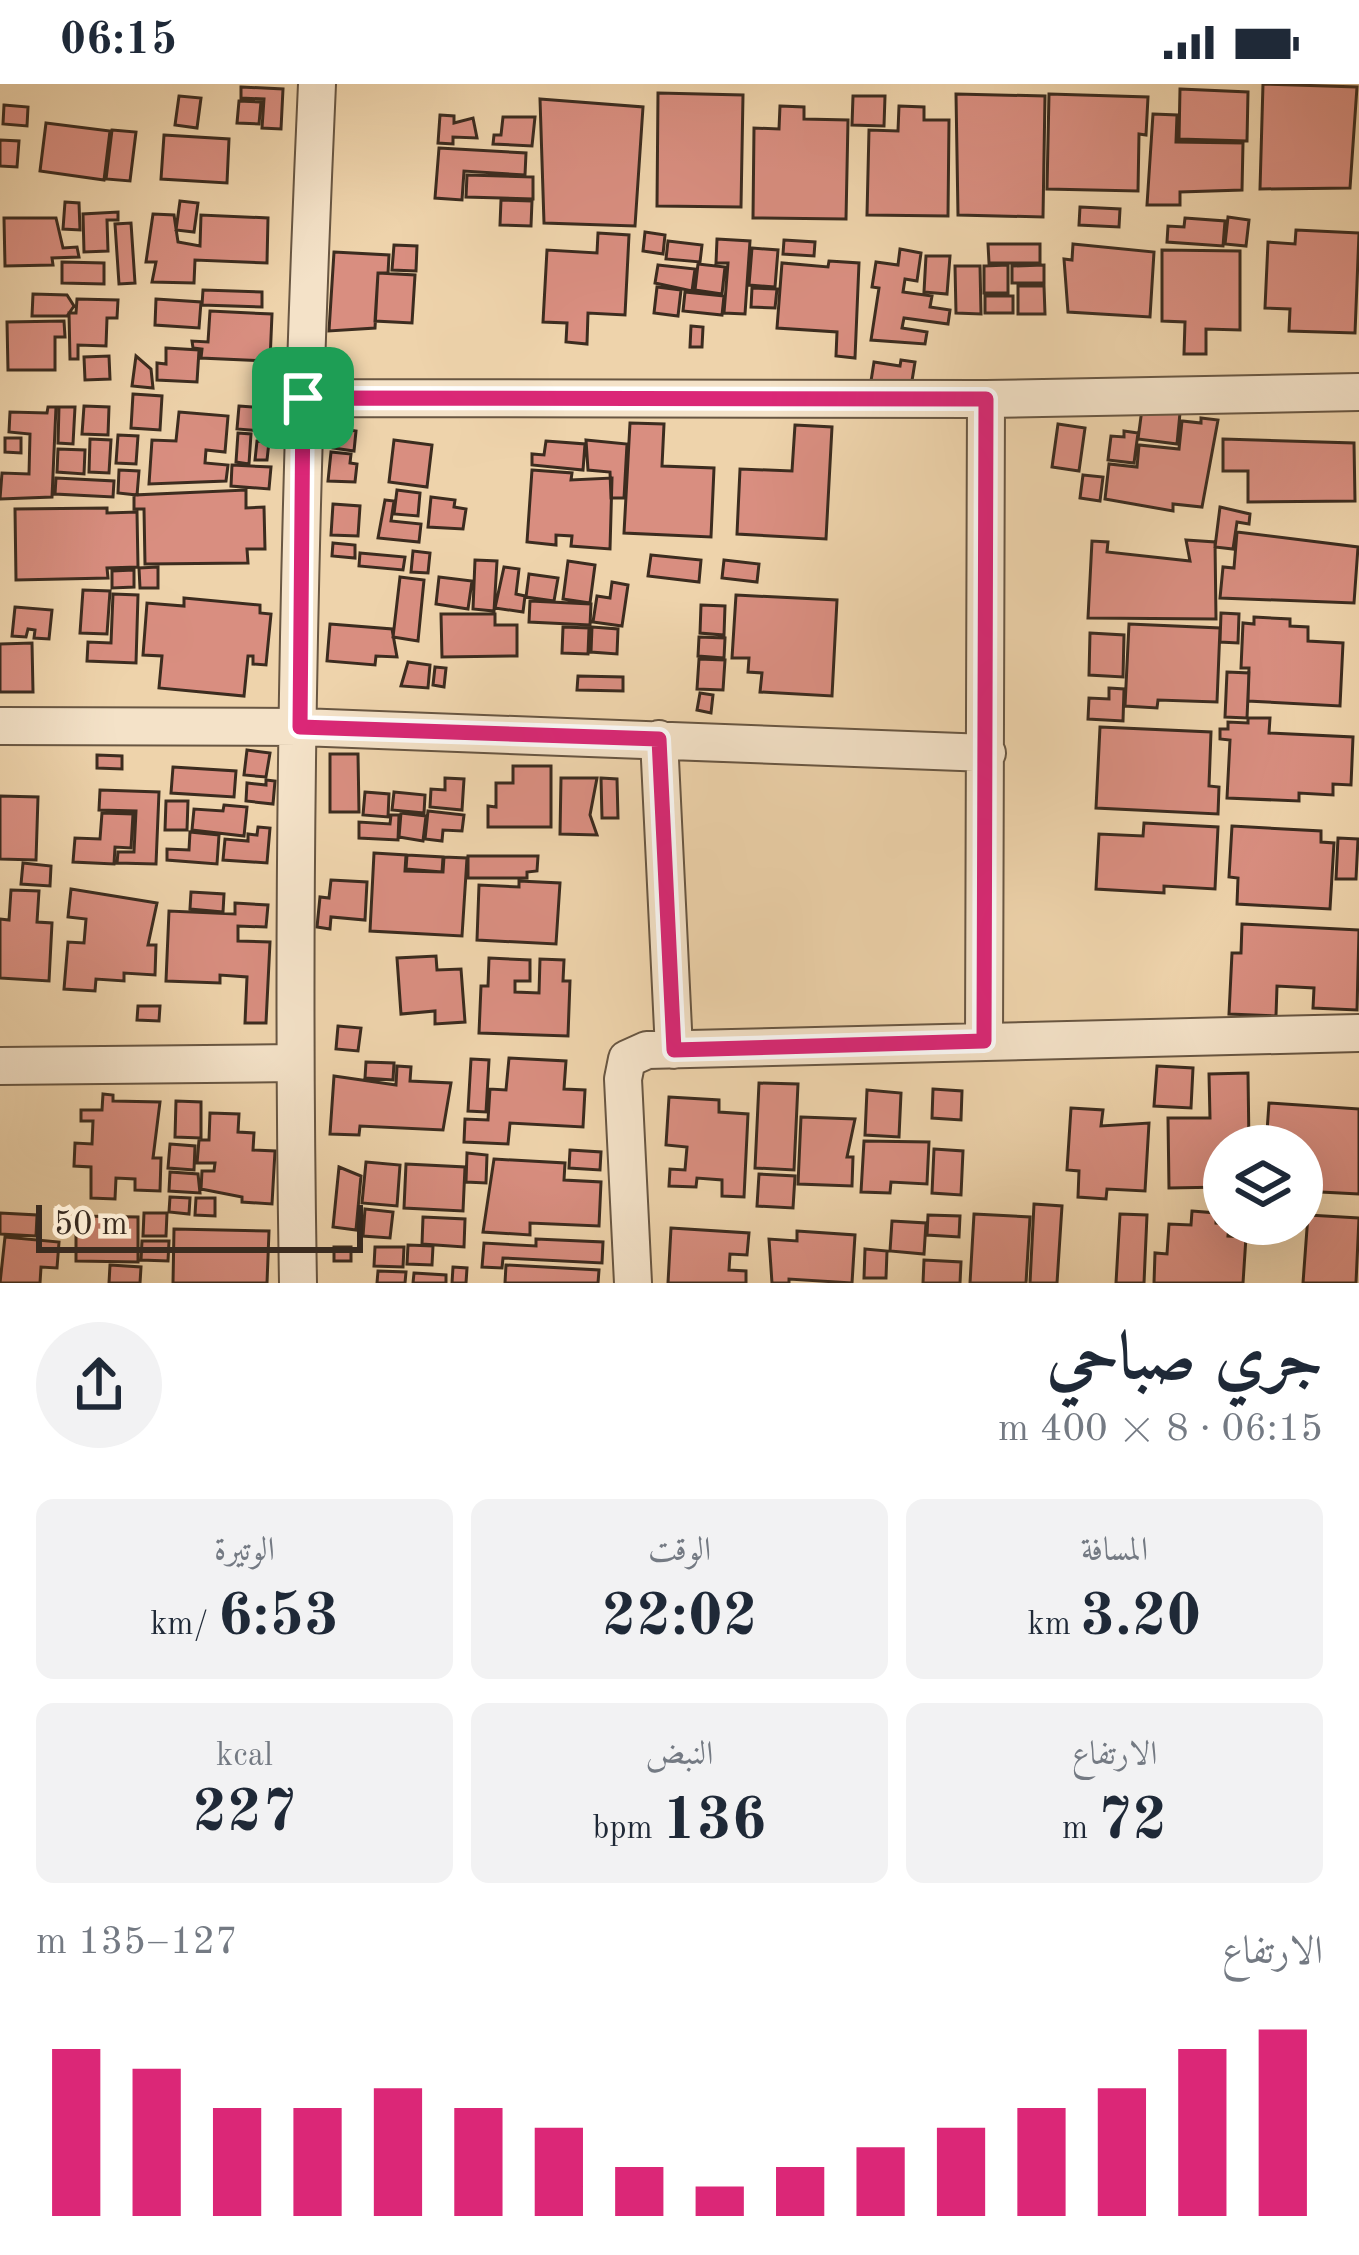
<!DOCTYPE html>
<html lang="ar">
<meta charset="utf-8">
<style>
:root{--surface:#fff;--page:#f2f2f3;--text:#1f2937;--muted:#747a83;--accent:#db2777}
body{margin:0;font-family:"Old Standard TT",Amiri,serif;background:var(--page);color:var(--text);direction:rtl;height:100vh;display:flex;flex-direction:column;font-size:45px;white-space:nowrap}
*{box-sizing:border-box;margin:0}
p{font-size:39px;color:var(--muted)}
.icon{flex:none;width:66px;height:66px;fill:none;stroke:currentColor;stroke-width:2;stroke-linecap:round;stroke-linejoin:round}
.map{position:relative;height:1199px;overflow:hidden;direction:ltr}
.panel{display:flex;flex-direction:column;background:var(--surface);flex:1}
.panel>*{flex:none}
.tools{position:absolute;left:1203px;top:1041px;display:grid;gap:24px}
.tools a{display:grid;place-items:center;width:120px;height:120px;border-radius:50%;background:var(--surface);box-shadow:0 12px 48px #0002;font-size:60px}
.scale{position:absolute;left:36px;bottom:30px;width:327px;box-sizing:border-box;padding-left:12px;border:6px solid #3c2c1f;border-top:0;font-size:33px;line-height:42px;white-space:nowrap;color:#3c2c1f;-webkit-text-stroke:9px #f4e2c8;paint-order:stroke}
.pin{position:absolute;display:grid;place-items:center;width:102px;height:102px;color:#fff;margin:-51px;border-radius:24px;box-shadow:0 6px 18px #0006}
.round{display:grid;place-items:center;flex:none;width:126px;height:126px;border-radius:63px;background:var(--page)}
.summary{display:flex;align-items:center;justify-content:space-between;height:204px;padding:0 36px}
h1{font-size:66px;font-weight:700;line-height:90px}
.figures{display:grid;grid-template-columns:repeat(3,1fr);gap:18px;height:204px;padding:12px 36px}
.figures div{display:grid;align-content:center;border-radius:18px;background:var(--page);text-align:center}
.figures b{font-size:60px;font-weight:700}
.figures small{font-size:33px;font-weight:400}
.figures p{font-size:33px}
.chart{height:336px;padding:24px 36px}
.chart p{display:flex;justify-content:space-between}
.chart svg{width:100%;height:216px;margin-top:12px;stroke:var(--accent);stroke-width:6}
.status{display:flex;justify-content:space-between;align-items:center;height:84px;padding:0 60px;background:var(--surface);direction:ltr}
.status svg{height:33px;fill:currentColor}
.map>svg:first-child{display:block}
</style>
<div class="status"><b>06:15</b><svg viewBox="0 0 49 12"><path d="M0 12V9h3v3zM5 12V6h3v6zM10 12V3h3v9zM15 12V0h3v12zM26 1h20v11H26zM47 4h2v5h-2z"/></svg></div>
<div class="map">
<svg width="1359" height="1199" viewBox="0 0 1359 1199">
<rect width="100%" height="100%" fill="#eed3ab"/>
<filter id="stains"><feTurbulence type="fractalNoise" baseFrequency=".00167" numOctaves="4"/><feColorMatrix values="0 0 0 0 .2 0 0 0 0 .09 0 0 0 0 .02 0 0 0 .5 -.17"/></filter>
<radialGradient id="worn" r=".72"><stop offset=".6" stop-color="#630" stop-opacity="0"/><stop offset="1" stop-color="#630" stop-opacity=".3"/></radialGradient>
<path fill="#d98e80" stroke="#3c2c1f" stroke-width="3" d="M1263 0 1357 3 1350 104 1260 105Z
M241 3 283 5 281 45 262 44 264 15 241 14Z
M1180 5 1248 8 1247 57 1179 55Z
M658 9 743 11 741 123 657 122Z
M956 10 1045 12 1043 133 958 131Z
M1049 10 1148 13 1146 51 1139 50 1138 107 1047 105Z
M179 12 201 14 197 44 175 41Z
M853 12H885L884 42 852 41Z
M540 15 643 23 635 142 544 139Z
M239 17 261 18 259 40 237 39Z
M4 21 28 23 27 42 3 40Z
M780 22 804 23V35L848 36 846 135 753 134 754 44 779 45Z
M899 22 924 23V36H949L948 132 867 131 869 46 898 47Z
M1153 30 1177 31 1176 58 1243 59 1242 106 1180 108V121H1147Z
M440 31 454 32V39L473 34 477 54 453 53V60L438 59Z
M503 33H535L532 62 493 60 494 51H501Z
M46 39 110 47 104 96 40 87Z
M112 46 136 48 130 97 106 95Z
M164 51 229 55 227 99 161 95Z
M0 56 19 57 17 83 0 82Z
M439 64 526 69 525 91 464 87 462 116 435 114Z
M467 91 533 93V115L466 113Z
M501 116 532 117 531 142 500 141Z
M180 117 198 119 194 148 176 146Z
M65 118 79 119 80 146 63 145Z
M1080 123 1120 125 1119 143 1079 141Z
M118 128V136H107L108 167 84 168 83 130Z
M153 130 174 131 178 158 200 162 201 131 268 134 267 179 195 176 194 199 152 198 156 178H146Z
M1228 133 1249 136 1246 162 1225 160Z
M4 134H56L63 164 77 163 79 173 52 174 53 181 5 182Z
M1185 134 1225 137 1223 162 1167 158 1168 142 1184 143Z
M131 139 135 199 119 200 115 140Z
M1296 146 1359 149 1355 249 1289 247 1290 225 1265 224 1268 158 1295 160Z
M645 148 665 151 663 170 643 167Z
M598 149 629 151 625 231 588 229 587 260 566 258 567 239 543 238 547 166 597 169Z
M717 155 750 157 745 230 724 229 728 179H716Z
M784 156 815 158 814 172 783 170Z
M668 157 702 161 700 178 666 175Z
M988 160H1040V179H989Z
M1073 160 1154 168 1150 233 1068 228 1064 175 1072 176Z
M394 161 417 162 416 187 392 186Z
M752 164 778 166 775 203 749 201Z
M900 165 921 169 917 197 905 195 903 208 932 212 930 223 950 226 948 240 904 234 902 244 927 248 925 260 871 256 879 204 872 203 876 178 898 181Z
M1162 166 1240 167V246L1206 245V270H1184L1185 238 1162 237Z
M334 168 389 171 388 189H378L375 244 329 247Z
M926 172H950L947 210 924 208Z
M829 177 859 179 855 274 836 272 837 248 777 244 782 179 828 183Z
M62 178 104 179V200L62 199Z
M698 180 725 183 722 210 695 206Z
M658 181 695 185 692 207 655 199Z
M1008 181V209H984V182Z
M1044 181V199H1012V182Z
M955 182H980L981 230 956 229Z
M378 189 415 191 412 239 375 237Z
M1018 202H1044L1045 230H1018Z
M657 203 681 206 678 232 654 229Z
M752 204 777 205 775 224 751 223Z
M203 206 262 208V223L202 221Z
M685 208 724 212 722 231 683 227Z
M33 210 67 211 74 222 67 232H32Z
M985 212H1013V229H985Z
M77 215 118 216 117 234H107L106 262 78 261V275H70L69 229H76Z
M156 215 201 218 199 244 155 241Z
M210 227 272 230 270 277 201 274 202 265 193 264 192 257 208 258Z
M64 237 65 253H55V286H8L7 238Z
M691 242 703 243 702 263H690Z
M166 264 199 266 197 298 157 296V279L166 280Z
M109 272 110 295 85 296 84 273Z
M136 272 151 285 153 304 132 302Z
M901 276 915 278 911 303 871 297 874 278 900 282Z
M133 310 162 312 160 346 131 344Z
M84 322 109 323 108 351 82 350Z
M239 322 264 324 262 347 237 345Z
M48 323H56L52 413 0 415 2 389 29 390 30 350 9 348 10 328 47 329Z
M59 323H75L73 360 58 359Z
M1142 325 1180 329 1177 360 1138 355Z
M179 328 228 332 225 368 206 366 205 379 228 381 226 397 149 400 152 356 176 357Z
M1201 334 1218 336 1202 423 1173 420V427L1105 415 1109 380 1137 383 1139 361 1179 365 1182 337 1201 339Z
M630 339 664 340 662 382 714 384 711 453 624 449Z
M1058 340 1085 344 1079 387 1052 383Z
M795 341 832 343 826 455 737 450 740 385 792 387Z
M336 344 356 347 354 367 333 364Z
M1124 347 1138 349 1134 379 1108 376 1111 352 1124 353Z
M238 349 251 350 249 380 236 378Z
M118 351 138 352 136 380 116 379Z
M5 354H21V369L5 368Z
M90 355 111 356 109 389 89 388Z
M1223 355 1354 359 1355 417 1248 418V387H1223Z
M394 356 432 361 427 403 389 398Z
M586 356 627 360 624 414H611L610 388 588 386Z
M257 357 269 358 267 376H255Z
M546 357 585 360 583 386 532 381V370L544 371Z
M58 365 85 366 84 390 57 388Z
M331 368 351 370 350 379 357 380 355 398 328 397Z
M232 381 271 383 269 405 231 402Z
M119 386 139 387 137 411 118 409Z
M532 386 572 389 571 396 612 394 610 465 571 462 572 452 556 451V461L527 458Z
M1083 391 1103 393 1100 417 1080 414Z
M56 394 114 397 113 413 55 410Z
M246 406V424L264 423 265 465H247L248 479 145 480 144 425H134V411Z
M397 406 420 409 418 432 394 430Z
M431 413 455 416 454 423 466 425 463 445 428 443Z
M385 416 394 417 391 437 421 440 419 458 378 454Z
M333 420 360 422 358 452 331 451Z
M1220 423 1250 430 1249 440 1237 438 1233 465 1215 463Z
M107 424V429L137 428 138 483 107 484 108 494 16 496 15 425Z
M1237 448 1358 463 1354 519 1220 514 1223 483 1234 484Z
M1186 456 1215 458 1216 535 1088 534 1092 457 1108 458 1107 468 1190 477Z
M333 459 355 461V474L332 472Z
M413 467 430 469 428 489 411 488Z
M360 469 405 473 403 486 359 482Z
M651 471 701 476 699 498 648 492Z
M475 476 497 477 494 527 473 525Z
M724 476 759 480 757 498 722 494Z
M568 477 595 481 590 519 563 515Z
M158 483V504H140L139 484Z
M504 483 519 485 516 510 525 512 523 528 495 524Z
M134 486V503L112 504V487Z
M529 490 558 494 554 517 526 513Z
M400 493 424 496 418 557 393 553Z
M439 493 472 497 468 525 436 520Z
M612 498 628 501 622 542 593 538 597 512 610 514Z
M83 506 110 507 107 550 80 549Z
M113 510 138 511 136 579 87 577 88 558 111 559Z
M736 511 837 516 832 612 760 608 762 589 748 588 749 574H732Z
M184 514 260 521V529L271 530 266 581 253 580V572H248L244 612 159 604 162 572 143 571 147 519 184 522Z
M530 517 591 520 590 541 529 538Z
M701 521 725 522 724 551 700 549Z
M15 523 52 526 49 555 34 554 35 546 28 545 26 553 12 552Z
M1221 529 1239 530 1238 559 1220 558Z
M441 530H495V541H517V572L442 573Z
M1254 533 1290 535V542L1308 543V557L1343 559 1340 622 1248 617 1249 584H1241L1243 539 1254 540Z
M330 540 392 545 397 573 376 572 375 581 327 577Z
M1129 540 1220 544 1217 618 1158 616 1157 624 1125 622Z
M563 543 589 544 588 570 562 569Z
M592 543 618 545 617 570 591 568Z
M1090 549 1124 551 1123 593 1089 591Z
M699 553 725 554 724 574 698 572Z
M32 559 33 608H0V560Z
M699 575 725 576 723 606 697 605Z
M408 578 430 581 428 604 401 602Z
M435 583 446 584 444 603 433 601Z
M1227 588 1249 589 1247 634 1225 633Z
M578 592 623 593V607L577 606Z
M1109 604 1124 605 1123 637 1088 635 1089 614 1109 615Z
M700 609 713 611 711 629 697 626Z
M1248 634H1270L1269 649 1353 653 1351 701 1333 700V711L1299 709V717L1227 714 1230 656 1220 655V645H1228V638L1248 639Z
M1100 643 1211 648 1209 702 1219 703 1218 730 1096 724Z
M247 666 270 669 266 693 244 691Z
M330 670H358L359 728H330Z
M97 671 122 672V685L97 684Z
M513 682H551V743H488V722L496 723V699H513Z
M173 683 236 687 234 713 171 709Z
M445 694 464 695 462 726 430 723 431 705 445 706Z
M561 694H597L590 731 597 751 560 750Z
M601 694 617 695 618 734H602Z
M266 696 275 697 273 720 246 717 247 699 266 701Z
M100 706 159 708 156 780 117 779 118 768H134L136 727 99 726Z
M365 708 389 710 388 733 363 731Z
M394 708 425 711 424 729 392 726Z
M0 712 38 713 36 776 0 775Z
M166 717H188L187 746H165Z
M224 721 247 723 244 752 192 746 194 725 223 727Z
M428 727 464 731 462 747 443 746 442 757 425 755Z
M102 729 133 730 131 764 115 763 114 780 73 778 75 754 100 755Z
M401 729 426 732 423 757 399 753Z
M391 731H399L398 756 359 754V738L390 740Z
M1144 739 1218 743 1215 805 1164 802V809L1096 805 1099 750 1143 752Z
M1232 742 1321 747V758L1334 759 1330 825 1237 820 1238 794 1229 793Z
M258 743 270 744 267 779 223 776 225 755 248 757V750L257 751Z
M190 748 219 751 217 780 167 776V765L189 766Z
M1338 754 1358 755 1356 795H1336Z
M374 769 406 771 405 787 443 788 444 773 467 774 462 852 370 847Z
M407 771 443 773 442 788 406 785Z
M468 772H538L537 787 527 788V794H468Z
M23 779 51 782 50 802 21 800Z
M331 796 367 798 365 836 331 833 330 845 317 843 320 813 329 814Z
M519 797 560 799 556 860 477 856 479 801 519 803Z
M71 805 157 819 148 861H156L155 891 124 889V897L96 895 95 907 64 905 68 858 84 859 86 835 68 833Z
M11 806 39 807 37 838 52 839 49 897 0 894V835L9 836Z
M191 808 224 810 223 828 190 825Z
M235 819 268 821 266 843 238 842V857L270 858 266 939H245L247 893 220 891V899L166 897 169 827 235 830Z
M1242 840 1359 846 1357 926 1313 924 1314 904 1277 902 1276 932 1229 930 1232 869H1241Z
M436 872 437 886 461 885 465 938 435 940V927L401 930 397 874Z
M489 874 530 876V897H515V908L539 909 540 875 564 876 563 897H570L568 952 479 949 481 902H488Z
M138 922H160L159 937 137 936Z
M338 942 361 944 358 967 336 965Z
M509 974 566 977 564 1005 585 1006 583 1043 510 1039 508 1060 464 1058 465 1035 488 1036 490 1005 506 1006Z
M471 975 489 976 486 1028 468 1027Z
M366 978 394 979 393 996 365 994Z
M397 982 411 983 410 997 451 999 443 1046 360 1042 359 1051 330 1050 334 992 396 1001Z
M1157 982 1193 984 1191 1024 1154 1022Z
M1248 989 1249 1062H1224V1103L1169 1104 1168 1034H1210L1209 990Z
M759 999 798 1000 794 1086 755 1084Z
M933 1005 962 1007 961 1036 932 1034Z
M867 1006 901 1009 899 1053 865 1051Z
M103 1010 113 1011V1017L160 1018 153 1074H161L160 1107 135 1106V1095L116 1094 115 1115 91 1114V1083L74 1082 75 1059 92 1060 93 1037H81V1026H102Z
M669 1013 719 1016V1028L748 1030 744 1113 722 1112V1096L697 1094 696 1103 669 1102 670 1085 685 1086 687 1063 666 1061Z
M176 1017 201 1018V1054L175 1053Z
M1269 1019 1359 1025V1110L1302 1107V1062H1266Z
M1071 1024 1103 1026 1101 1042 1149 1039 1145 1107 1107 1105 1106 1115 1078 1113 1079 1087 1067 1086Z
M210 1029 239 1030 238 1048 254 1049 253 1066 275 1067 272 1120 242 1118V1113L201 1105 202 1087H214L215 1079H197L199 1056H209Z
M801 1033 855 1035 847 1073H853L852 1102 798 1100Z
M864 1057 929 1058 927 1100 891 1098 890 1109 861 1108Z
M170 1060 195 1062 194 1086 168 1084Z
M934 1065 963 1067 961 1111 932 1109Z
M570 1066 601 1068 600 1086 569 1084Z
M467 1069 487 1071 486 1099 466 1098Z
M494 1075 565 1079 564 1096 601 1098 599 1142 530 1139V1151L483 1148Z
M366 1078 400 1081 397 1122 362 1119Z
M406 1080 465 1083 463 1127 404 1124Z
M339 1083 361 1092 356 1146 333 1143Z
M170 1088 198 1090 200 1109 169 1107Z
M759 1090 795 1092 793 1124 757 1122Z
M170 1113 190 1114 189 1130 169 1128Z
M196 1114H215V1132L195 1131Z
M1034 1120 1062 1122 1057 1199H1030Z
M365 1125 393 1128 390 1154 363 1152Z
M1192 1127 1216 1129V1139L1229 1140 1228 1152 1246 1153 1243 1199H1154L1155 1169 1167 1170 1169 1140 1191 1141Z
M0 1129 37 1131 36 1152 0 1150Z
M144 1129H167L166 1152H143Z
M974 1130 1030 1133 1026 1199H970Z
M1120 1130 1147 1131 1144 1199H1116Z
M928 1131 960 1132 959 1153 927 1151Z
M1308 1131 1359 1134 1356 1199H1303Z
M76 1132 138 1133V1178L76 1177Z
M423 1133 465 1135 464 1163 422 1160Z
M892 1137 926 1139 924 1170 890 1167Z
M671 1144 749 1149 747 1171 730 1170 729 1186 746 1187V1199H668Z
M174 1145 269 1147 267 1199H173Z
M797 1147 855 1151 852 1199 789 1195V1199H772L769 1155 797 1157Z
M5 1153 59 1158 57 1184 41 1183 40 1199H0Z
M536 1155 603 1158 602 1179 503 1174 502 1184 482 1183 484 1159 536 1162Z
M142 1157H169L168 1177 141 1176Z
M408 1161 433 1162 432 1181 407 1180Z
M334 1163H351V1177H334Z
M375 1163H404L403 1183 374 1182Z
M865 1165 887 1167 886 1194H864Z
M924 1176 961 1178 960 1199H923Z
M110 1181 141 1183 140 1199H109Z
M506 1181 599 1186 598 1199H505Z
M453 1183 467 1184 466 1199H452Z
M378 1187 406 1188 405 1199H377Z
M414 1189 446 1191V1199H413Z"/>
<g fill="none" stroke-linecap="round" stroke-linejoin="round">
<g stroke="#685642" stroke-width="40">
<path id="minor" d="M303 314 986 315 1359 308
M0 642 300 643 987 669
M659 655 674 966
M984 957 986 315
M0 982 294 979
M298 1199C291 800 299 399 317 0
M633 1199 623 995 627 975 647 966 1359 949"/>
</g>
<use href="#minor" stroke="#f4e2c8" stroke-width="36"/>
</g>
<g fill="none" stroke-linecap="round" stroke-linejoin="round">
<g stroke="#fff" stroke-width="24">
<path id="route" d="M303 314 986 315 984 957 674 966 659 655 300 643Z"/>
</g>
<use href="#route" stroke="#db2777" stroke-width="15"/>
</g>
<rect width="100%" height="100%" filter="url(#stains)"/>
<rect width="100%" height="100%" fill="url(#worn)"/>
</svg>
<div class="tools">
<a><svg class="icon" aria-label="layers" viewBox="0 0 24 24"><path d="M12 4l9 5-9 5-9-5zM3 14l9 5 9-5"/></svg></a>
</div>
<div class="scale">50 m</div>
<div class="pin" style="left:303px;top:314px;background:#1e9e55"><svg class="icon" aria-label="arrive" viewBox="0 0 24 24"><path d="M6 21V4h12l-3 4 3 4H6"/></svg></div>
</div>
<section class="panel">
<div class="summary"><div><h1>جري صباحي</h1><p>06:15 · 8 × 400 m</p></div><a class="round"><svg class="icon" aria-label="share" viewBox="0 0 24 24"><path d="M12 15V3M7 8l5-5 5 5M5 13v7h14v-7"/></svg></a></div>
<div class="figures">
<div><p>المسافة</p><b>3.20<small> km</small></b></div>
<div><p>الوقت</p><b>22:02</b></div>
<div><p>الوتيرة</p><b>6:53<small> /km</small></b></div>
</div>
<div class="figures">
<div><p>الارتفاع</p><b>72<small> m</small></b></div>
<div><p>النبض</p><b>136<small> bpm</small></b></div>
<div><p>kcal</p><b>227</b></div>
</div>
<div class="chart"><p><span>الارتفاع</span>127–135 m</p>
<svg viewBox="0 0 160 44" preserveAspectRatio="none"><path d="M5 44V10M15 44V14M25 44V22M35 44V22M45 44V18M55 44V22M65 44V26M75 44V34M85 44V38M95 44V34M105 44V30M115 44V26M125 44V22M135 44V18M145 44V10M155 44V6"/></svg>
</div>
</section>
